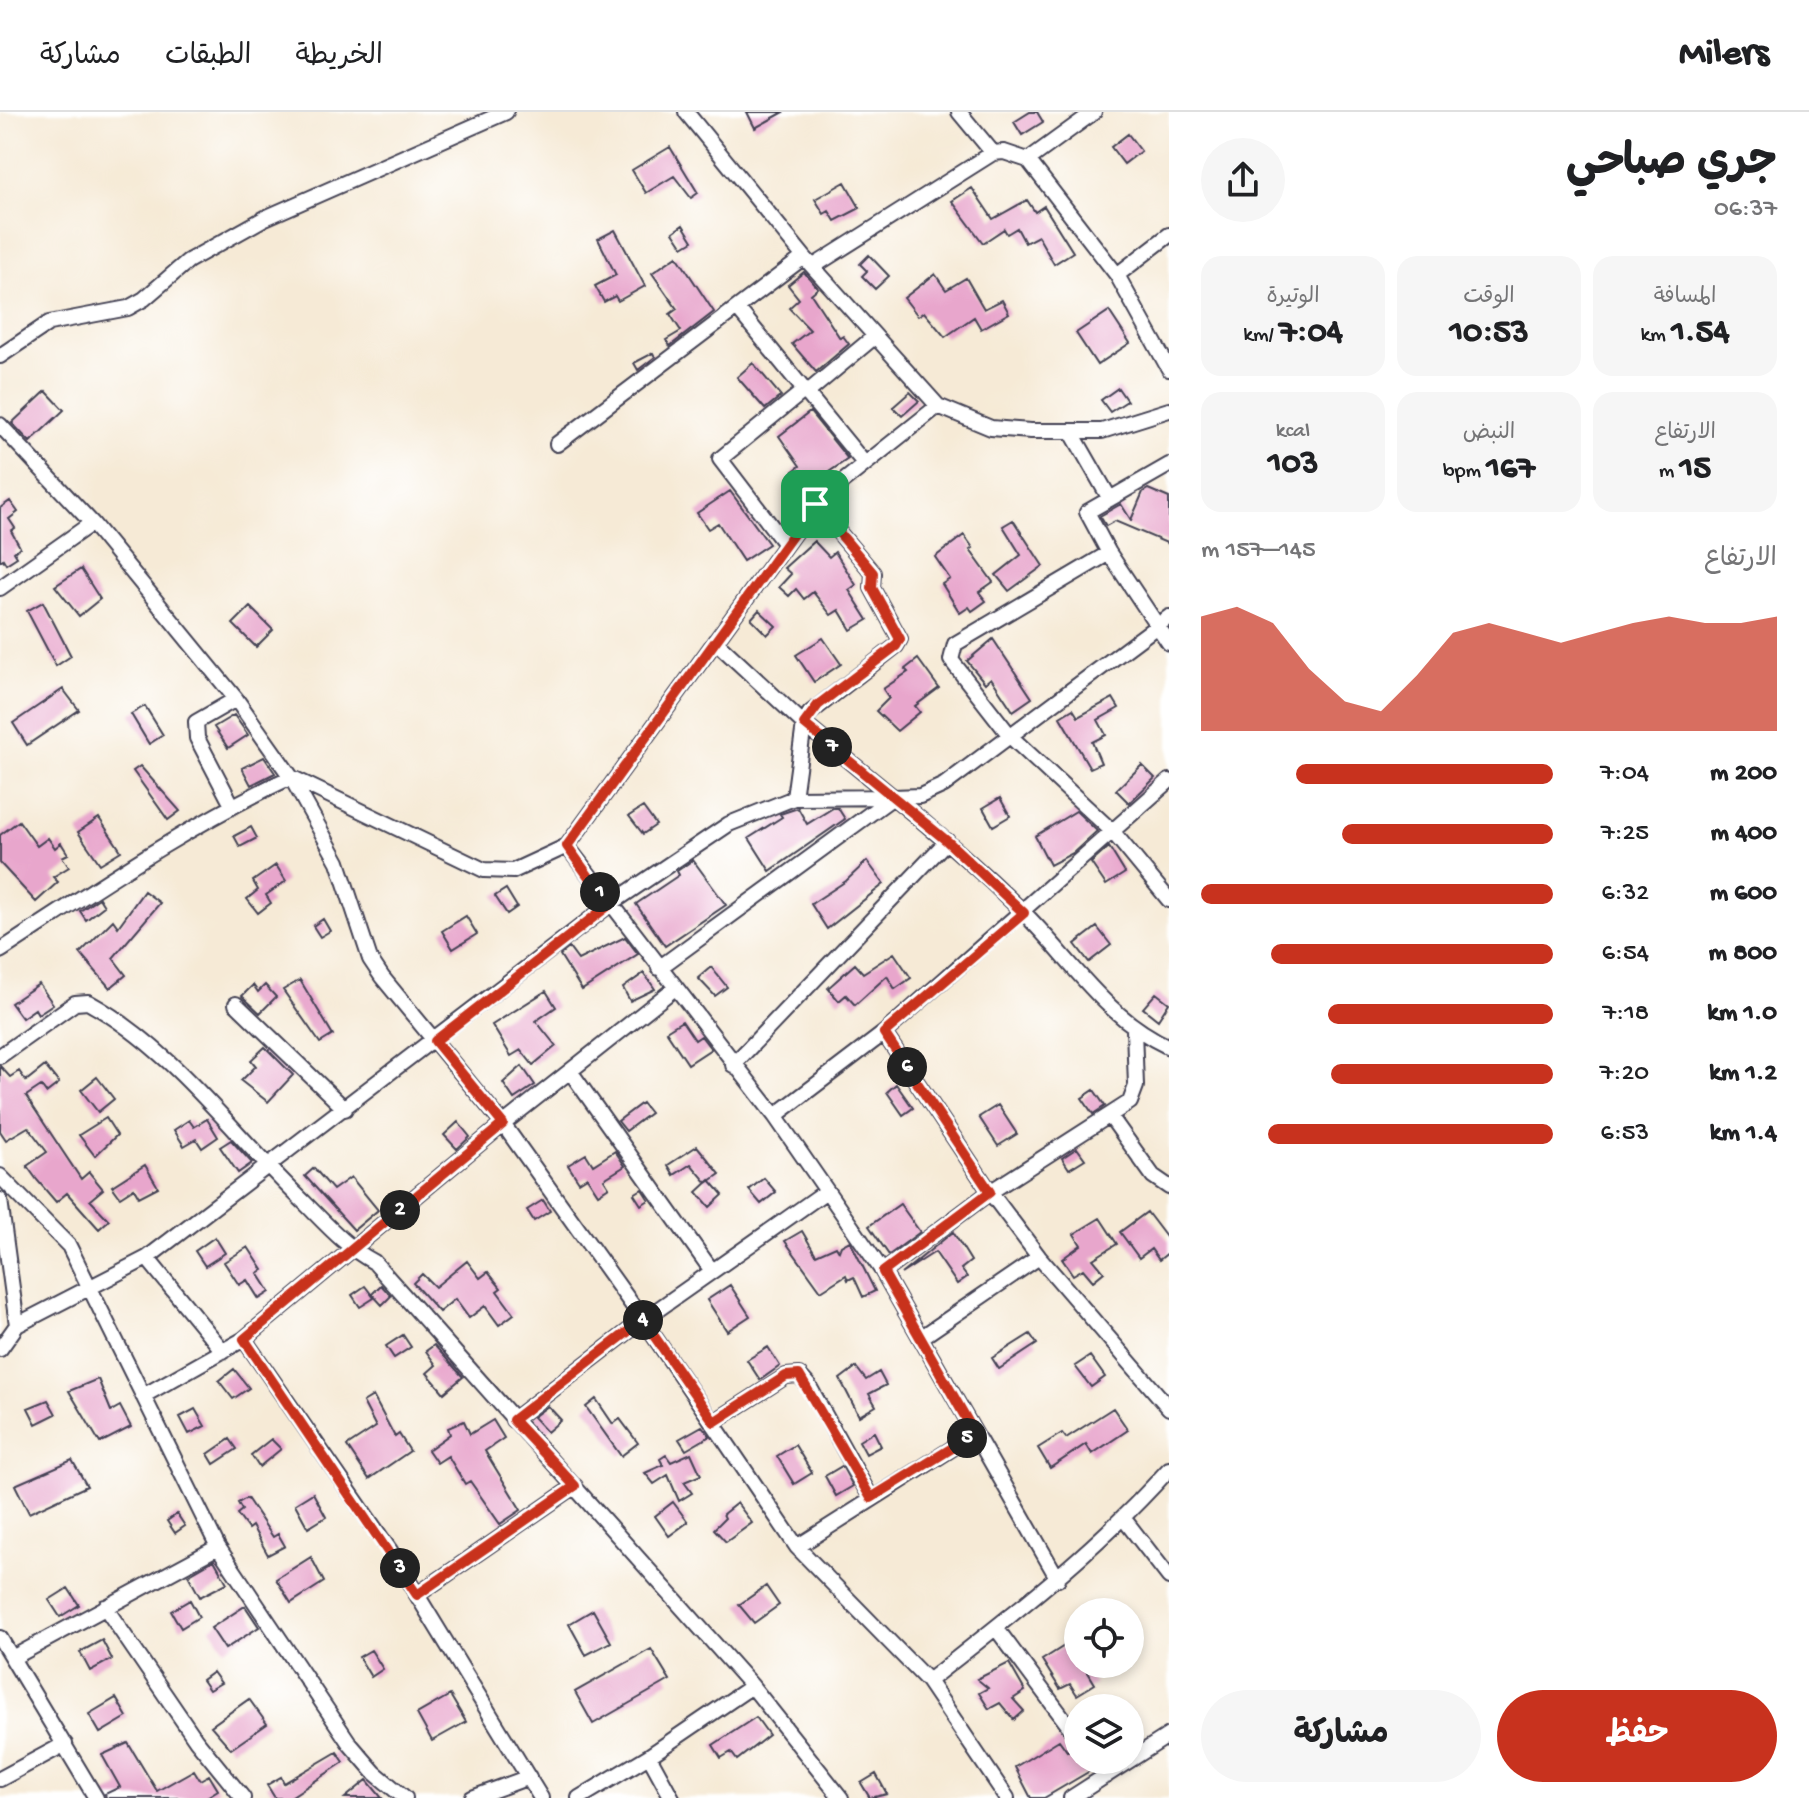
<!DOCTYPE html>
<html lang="ar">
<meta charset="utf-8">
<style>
:root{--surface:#fff;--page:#f6f6f6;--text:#202124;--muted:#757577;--line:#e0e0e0;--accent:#c8321e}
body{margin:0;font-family:"Gochi Hand","Playpen Sans Arabic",sans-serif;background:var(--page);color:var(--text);direction:rtl;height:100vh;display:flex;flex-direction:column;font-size:30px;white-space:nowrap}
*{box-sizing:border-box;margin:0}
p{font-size:26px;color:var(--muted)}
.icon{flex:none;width:44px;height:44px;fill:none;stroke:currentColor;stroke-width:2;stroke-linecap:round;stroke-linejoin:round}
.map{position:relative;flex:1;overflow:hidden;direction:ltr}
.panel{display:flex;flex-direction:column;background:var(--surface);width:640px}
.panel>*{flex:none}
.fabs{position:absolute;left:1064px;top:1486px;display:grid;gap:16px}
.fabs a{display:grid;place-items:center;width:80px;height:80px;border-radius:50%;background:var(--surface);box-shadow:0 4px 12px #0003;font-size:40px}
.pin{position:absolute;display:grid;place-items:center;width:68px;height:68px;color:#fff;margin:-34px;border-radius:16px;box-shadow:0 4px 12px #0006}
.km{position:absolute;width:40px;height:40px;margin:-20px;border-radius:50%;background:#222;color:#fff;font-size:22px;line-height:40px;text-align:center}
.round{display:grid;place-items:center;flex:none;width:84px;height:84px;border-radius:42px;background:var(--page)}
.summary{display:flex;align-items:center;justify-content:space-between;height:136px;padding:0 32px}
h1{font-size:44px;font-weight:700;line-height:60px}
.stats{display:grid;grid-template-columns:repeat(3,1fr);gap:12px;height:136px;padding:8px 32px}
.stats div{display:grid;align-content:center;border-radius:20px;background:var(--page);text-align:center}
.stats b{font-size:34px;font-weight:700}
.stats small{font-size:22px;font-weight:400}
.stats p{font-size:22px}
.chart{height:224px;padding:16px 32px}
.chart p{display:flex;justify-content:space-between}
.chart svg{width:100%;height:144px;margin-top:8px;fill:var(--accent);opacity:.7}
.button{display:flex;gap:16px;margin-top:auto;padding:16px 32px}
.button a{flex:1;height:92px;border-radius:48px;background:var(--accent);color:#fff;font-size:32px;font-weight:700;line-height:92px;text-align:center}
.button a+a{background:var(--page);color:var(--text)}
ul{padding:0 32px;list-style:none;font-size:26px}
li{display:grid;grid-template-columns:128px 96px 1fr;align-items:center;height:60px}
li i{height:20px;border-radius:10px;background:var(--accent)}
header{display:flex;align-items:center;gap:48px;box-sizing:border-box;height:112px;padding:0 40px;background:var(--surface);border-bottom:2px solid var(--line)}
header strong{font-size:38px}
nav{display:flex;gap:44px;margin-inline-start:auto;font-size:28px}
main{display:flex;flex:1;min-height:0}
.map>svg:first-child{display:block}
</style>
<header>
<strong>Milers</strong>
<nav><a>الخريطة</a><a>الطبقات</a><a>مشاركة</a></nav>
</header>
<main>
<section class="panel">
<div class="summary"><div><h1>جري صباحي</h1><p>06:37</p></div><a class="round"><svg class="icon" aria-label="share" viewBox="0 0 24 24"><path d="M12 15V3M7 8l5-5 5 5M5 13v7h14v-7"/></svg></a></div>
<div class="stats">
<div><p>المسافة</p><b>1.54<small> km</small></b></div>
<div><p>الوقت</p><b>10:53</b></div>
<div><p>الوتيرة</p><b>7:04<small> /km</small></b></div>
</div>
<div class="stats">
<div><p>الارتفاع</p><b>15<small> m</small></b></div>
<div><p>النبض</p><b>167<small> bpm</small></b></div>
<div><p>kcal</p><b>103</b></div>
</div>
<div class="chart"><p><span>الارتفاع</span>145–157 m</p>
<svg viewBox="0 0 160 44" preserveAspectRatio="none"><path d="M0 44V9L10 6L20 11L30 25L40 35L50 38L60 27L70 14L80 11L90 14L100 17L110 14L120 11L130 9L140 11L150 11L160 9V44z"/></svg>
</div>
<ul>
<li><b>200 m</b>7:04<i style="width:73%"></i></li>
<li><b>400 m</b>7:25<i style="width:60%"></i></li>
<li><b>600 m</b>6:32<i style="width:100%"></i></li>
<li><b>800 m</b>6:54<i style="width:80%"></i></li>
<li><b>1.0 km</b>7:18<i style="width:64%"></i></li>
<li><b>1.2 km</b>7:20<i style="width:63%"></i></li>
<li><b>1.4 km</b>6:53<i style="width:81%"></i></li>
</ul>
<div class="button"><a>حفظ</a><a>مشاركة</a></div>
</section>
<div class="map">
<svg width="1169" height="1686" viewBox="0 0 1169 1686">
<rect width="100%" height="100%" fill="#fff"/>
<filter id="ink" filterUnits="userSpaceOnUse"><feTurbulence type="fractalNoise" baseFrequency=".0125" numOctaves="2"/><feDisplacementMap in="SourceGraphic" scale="16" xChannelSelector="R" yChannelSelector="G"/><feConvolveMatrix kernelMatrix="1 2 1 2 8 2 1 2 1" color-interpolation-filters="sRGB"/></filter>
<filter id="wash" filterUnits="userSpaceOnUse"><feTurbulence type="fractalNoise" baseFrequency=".006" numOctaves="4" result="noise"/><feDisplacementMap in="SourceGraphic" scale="32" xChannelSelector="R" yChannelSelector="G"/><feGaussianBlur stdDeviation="1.8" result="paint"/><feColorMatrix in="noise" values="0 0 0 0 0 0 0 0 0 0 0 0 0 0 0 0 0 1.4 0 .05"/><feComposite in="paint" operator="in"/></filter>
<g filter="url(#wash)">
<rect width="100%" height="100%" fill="#f6ead6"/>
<g id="blocks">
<path fill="#e8a6cc" d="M747 0H784L755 16Z
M1030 0H1037L1043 10 1022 23 1014 10Z
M1128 22 1141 39 1124 52 1111 35Z
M670 35 698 81 691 86 674 64 646 81 632 58Z
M845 70 860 96 835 109 829 99 824 102 815 87Z
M972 76 993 107 1027 88 1035 100 1044 94 1073 140 1054 152 1038 124 1025 131 1017 116 1007 122 1004 117 983 131 952 89Z
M683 113 693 129 683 135 673 120Z
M615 118 645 174 618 189 615 184 604 190 595 174 616 163 598 127Z
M869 143 889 164 875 177 862 164 867 159 860 152Z
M677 144 714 200 670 234 666 228 681 219 670 202 677 197 652 161Z
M804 160 818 176 811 182 840 226 843 224 849 232 816 260 792 232 810 218 789 196 799 187 788 173Z
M935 162 946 178 966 166 984 197 1002 188 1009 201 981 217 974 205 945 225 924 200 918 204 904 186Z
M1109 199 1130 231 1097 253 1076 221Z
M653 241 655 245 638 258 634 251Z
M753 251 781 284 765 297 737 265Z
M1118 276 1127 289 1110 300 1101 288Z
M46 279 64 298 30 330 12 311Z
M910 280 919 289 902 304 893 295Z
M810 300 848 347 805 376 793 359 800 354 779 324Z
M1148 377 1169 386V432L1115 409 1106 414 1100 404 1121 392 1131 408 1143 380Z
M730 379 769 432 743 449 718 411 708 417 697 401Z
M10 389 18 400 9 407 15 416 11 419 20 435 14 440 17 445 6 452 3 447 0 449V396Z
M1013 408 1043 454 1009 479 996 463 1021 443 1003 414Z
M964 423 973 436 970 438 993 470 979 480 986 489 972 499 969 495 960 501 942 472 950 467 935 445Z
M814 429 829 445 835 440 856 473 849 478 868 508 851 518 839 498 831 503 813 480 804 487 796 477 789 484 779 475 791 462 784 456Z
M81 457 100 487 79 504 55 474Z
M43 490 71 544 56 554 27 499Z
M250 495 273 518 256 535 233 512Z
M759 498 776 514 767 523 751 507Z
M823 526 841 552 814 570 796 543Z
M993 527 1032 586 1013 599 991 566 985 571 967 549Z
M918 547 939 576 915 594 920 600 897 619 876 599 889 586 883 577 908 560 905 557Z
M63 577 79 598 27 633 13 611Z
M1113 586 1119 596 1098 608 1106 623 1092 630 1101 651 1090 656 1060 605 1073 597 1078 605Z
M145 594 163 623 149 632 131 602Z
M234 603 248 623 228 636 214 615Z
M264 645 275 661 251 673 242 656Z
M1142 653 1155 666 1129 691 1116 678Z
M140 654 180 699 168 708 133 659Z
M1000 686 1010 704 993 714 983 696Z
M643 695 656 713 643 722 629 704Z
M798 696 807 712 833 696H838L845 707 770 759 749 726 782 705 780 702Z
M1076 699 1097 719 1073 741 1050 753 1035 724Z
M99 706 121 739 100 752 78 720Z
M19 709 37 734 48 726 55 736 61 731 68 742 62 745 69 755 53 765 58 770 36 790 0 751V723Z
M251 715 257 726 240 735 234 724Z
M1109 735 1125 761 1106 773 1091 751Z
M693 748 726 793 665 834 636 792 679 763 677 759Z
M867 749 884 772 827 817 811 792 846 769Z
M276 753 286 769 266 783 271 791 258 801 247 787 258 778 253 769Z
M506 777 517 795 507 802 495 784Z
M144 779 160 791 113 846 126 863 110 876 80 841 113 808 118 815Z
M99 786 104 794 86 808 80 799Z
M466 804 477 822 453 837 442 819Z
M323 807 330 819 320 825 313 814Z
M1097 815 1111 833 1089 850 1075 832Z
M625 825 638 842 582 878 560 843 569 836 578 848Z
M894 841 911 866 895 877 887 864 855 893 846 883 839 889 828 876 855 852 863 861Z
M711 855 727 875 715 884 698 866Z
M644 861 655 877 630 889 623 876Z
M300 868 333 923 320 931 283 878Z
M39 872 53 892 38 902 35 897 22 906 11 891Z
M253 873 258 880 265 873 276 885 260 901 242 884Z
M546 879 556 895 536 909 556 934 533 953 521 938 511 944 492 913Z
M1156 881 1169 891 1158 908 1143 896Z
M682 909 695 928 701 924 711 937 688 952 666 919Z
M265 935 293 963 268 990 241 969 256 954 251 948Z
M0 954 10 965 19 959 26 969 45 954 59 971 46 981 41 974 26 984 81 1067 89 1060 103 1077 90 1088 109 1108 99 1117 67 1081 56 1090 37 1068 27 1054 47 1040 28 1015 6 1028 0 1019Z
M522 954 535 973 514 987 503 971Z
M97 965 114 987 98 1000 81 978Z
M896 972 913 996 903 1003 887 980Z
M1094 978 1105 994 1093 1002 1082 986Z
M642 991 650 1001 626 1019 618 1009Z
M998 993 1017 1022 998 1034 979 1005Z
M106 1006 117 1023 95 1044 79 1023Z
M207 1007 218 1025 202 1036 196 1027 184 1034 174 1018 189 1008 194 1015Z
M458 1010 470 1025 457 1037 444 1023Z
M231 1028 252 1051 238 1061 220 1035Z
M697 1034 720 1062 707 1071 691 1052 674 1063 668 1053Z
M1077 1036 1085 1047 1069 1057 1062 1046Z
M615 1039 625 1054 604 1067 609 1075 598 1082 587 1065 579 1070 568 1053 586 1042 593 1053Z
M145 1053 158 1075 139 1085 134 1076 120 1085 112 1074Z
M314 1056 333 1078 351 1065 378 1098 354 1118 305 1064Z
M764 1066 776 1080 761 1092 749 1078Z
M710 1068 723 1083 710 1095 697 1080Z
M642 1077 649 1088 641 1093 634 1082Z
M543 1088 550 1099 534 1109 527 1098Z
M900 1092 920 1120 889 1143 869 1114Z
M1147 1100 1169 1129V1140L1159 1148 1151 1137 1139 1146 1120 1120Z
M1100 1106 1117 1132 1093 1147 1104 1160 1093 1169 1083 1157 1073 1163 1062 1147 1081 1133 1074 1122Z
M802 1119 816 1143 836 1134 839 1139 841 1134 850 1129 875 1179 863 1185 854 1165 848 1168 846 1163 821 1179 785 1129Z
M953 1120 971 1149 961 1157 967 1165 957 1172 935 1140 901 1162Z
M215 1125 225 1141 205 1154 195 1139Z
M248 1135 263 1158 258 1161 270 1180 259 1187 247 1168 239 1173 224 1150Z
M467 1149 480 1166 488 1160 501 1176 497 1179 514 1202 499 1213 485 1194 469 1206 455 1187 439 1200 413 1171 422 1162 435 1175Z
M381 1173 391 1184 382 1193 372 1182Z
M730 1173 750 1204 727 1219 707 1188Z
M365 1174 374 1186 360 1195 352 1183Z
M1030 1222 1037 1232 999 1257 992 1246Z
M403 1223 411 1235 394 1246 386 1234Z
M434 1233 463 1265 444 1281 427 1261 436 1253 426 1239Z
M768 1235 780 1254 760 1268 747 1248Z
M1090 1244 1105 1265 1091 1275 1075 1254Z
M856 1255 866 1268 879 1260 886 1273 869 1282 876 1294 859 1304 840 1267Z
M234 1257 249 1276 233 1287 219 1269Z
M98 1267 111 1299 120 1294 131 1315 100 1331 69 1279Z
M373 1284 395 1325 399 1322 410 1339 369 1367 347 1334 376 1315 363 1290Z
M596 1287 613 1312 620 1307 638 1331 621 1344 586 1295Z
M48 1288 56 1302 36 1312 28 1296Z
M548 1294 561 1308 547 1320 533 1305Z
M1113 1296 1128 1318 1092 1342 1086 1332 1050 1356 1038 1336 1062 1321 1066 1326Z
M195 1297 205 1314 189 1322 180 1305Z
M493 1308 504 1326 485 1339 521 1398 500 1412 470 1369 465 1372 448 1344 437 1351 428 1338 450 1322 448 1316 464 1309 470 1322Z
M702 1314 710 1324 686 1338 679 1327Z
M874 1320 881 1334 866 1342 859 1329Z
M230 1327 237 1337 214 1352 208 1342Z
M271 1327 281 1337 259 1355 251 1343Z
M795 1333 812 1361 794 1372 777 1344Z
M691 1341 701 1363 684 1370 692 1381 679 1389 668 1363 654 1372 645 1361 663 1353 660 1347 666 1343 671 1350Z
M72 1348 87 1374 29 1401 15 1373Z
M842 1354 853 1374 836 1384 825 1364Z
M313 1381 326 1405 308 1416 295 1392Z
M247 1386 273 1425 278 1422 285 1434 268 1443 252 1414 248 1417 237 1402 242 1398 238 1391Z
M673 1390 688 1410 669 1424 655 1404Z
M737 1391 752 1411 726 1430 714 1417 725 1406 723 1402Z
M177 1402 185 1414 175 1421 167 1409Z
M311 1445 324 1470 291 1491 276 1467Z
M214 1448 227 1471 200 1485 188 1463Z
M766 1474 779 1493 754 1511 739 1493Z
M68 1476 79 1493 60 1505 49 1488Z
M190 1488 199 1505 181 1516 171 1499Z
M245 1494 259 1515 225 1537 211 1516Z
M593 1498 611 1530 586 1543 569 1512Z
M102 1528 112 1547 90 1559 80 1540Z
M1069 1531 1078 1552H1083L1095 1572 1077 1583 1070 1572 1060 1577 1042 1548Z
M651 1537 670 1568 593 1612 575 1580Z
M371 1538 383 1557 371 1565 359 1545Z
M1009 1551 1025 1579 1013 1587 1024 1599 1014 1608 1000 1591 989 1597 979 1581 988 1576 977 1567Z
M213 1560 221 1571 209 1578 202 1568Z
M450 1583 466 1610 432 1629 417 1602Z
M116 1586 127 1605 100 1621 89 1602Z
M249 1587 267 1612 231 1637 211 1614Z
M756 1605 769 1623 737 1648 731 1640 721 1646 713 1633Z
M1059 1628 1067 1639 1078 1636V1648H1084L1090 1659 1044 1686H1031L1015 1655Z
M128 1631 157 1679 194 1658 200 1668 209 1663 218 1678 205 1686H106L105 1682 120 1675 102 1643Z
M337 1640 344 1650 289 1686H275L267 1673 281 1665 284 1671Z
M876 1662 887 1682 870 1686 861 1671Z
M367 1668 382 1686H345Z"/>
</g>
</g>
<g filter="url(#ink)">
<use href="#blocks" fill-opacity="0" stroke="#424052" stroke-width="2"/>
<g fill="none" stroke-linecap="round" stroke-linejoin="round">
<g stroke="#424052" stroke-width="18">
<path id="street" d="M686 0 804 145 938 294 991 316 1031 319H1102L1169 298
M959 0 993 41 1004 40 1028 48 1117 163 1169 257
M1028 48 1094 0
M814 154 993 41
M1117 163 1169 123
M737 196 864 351
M0 244 49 211 128 196 144 187 188 149 265 106 506 0
M808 280 874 225
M0 313 92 411 236 587 291 665 338 750 370 847 382 865 503 1012 643 1208 797 1435 928 1569 1007 1686
M1071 319 1110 387
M557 332 804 145
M1169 353 1087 400 1109 441 1169 531
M785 432 720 347 806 277
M1109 441 955 532 951 548 1011 625 1113 720 1169 788
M0 476 92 411
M715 529 804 612 893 685
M794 686 893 685C938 721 981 759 1022 799 1071 847 1104 905 1169 935
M232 693 197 626 196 610 236 587
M567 734 775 1004 883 1160 1058 1467
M0 839C95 777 188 713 291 665L484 758 513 759 567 734 815 392 938 294
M659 856 893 685 920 684 944 673 1169 505
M236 892 345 997
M884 921 990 1080 1039 1145 1169 1296
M0 944 75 891 88 890C175 938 233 1023 304 1090 326 1112 346 1135 374 1150L752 1574 841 1686
M733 953 947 729
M570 959 712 1159
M775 1004 884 921 1169 669
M1110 1004 1153 1064 1169 1075
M0 1064 69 1134 218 1435 350 1632 375 1661 405 1686
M0 1088 17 1213 0 1237
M147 1146 223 1239
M883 1160 990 1080 1130 990 1136 974 1134 917
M17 1213 147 1146 609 793 729 712 794 686 804 612 810 601 896 534 900 527 872 476 873 461 815 392
M922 1225 1039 1145
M244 1227 389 1437 541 1686
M143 1284 244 1227 503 1012 675 876
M513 1308 643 1208 825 1080
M714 1310 786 1264 799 1263 809 1274 871 1386
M1124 1407 1169 1465
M797 1435 975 1322
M417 1483 575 1374
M105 1495 196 1628 243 1686
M996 1516 1078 1626
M0 1526 96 1686
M14 1545 218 1435
M928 1569C1013 1502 1097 1438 1169 1357
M649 1644 672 1686
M1094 1648 1106 1664
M0 1667 65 1632
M472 1686 529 1665
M579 1686 649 1644 752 1574
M1071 1686 1169 1623"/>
</g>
<use href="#street" stroke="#fff" stroke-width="14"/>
</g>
</g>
<g fill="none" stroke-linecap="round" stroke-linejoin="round" filter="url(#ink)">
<g stroke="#fff" stroke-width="16">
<path id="route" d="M815 392 873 461 872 476 900 527 896 534 818 593 804 612 947 729 1024 801 884 921 990 1080 883 1160 975 1322 871 1386 799 1263 786 1264 714 1310 643 1208 513 1308 575 1374 417 1483 244 1227 503 1012 435 929 609 793 567 734Z"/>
</g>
<use href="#route" stroke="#c8321e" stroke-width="10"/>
</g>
</svg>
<div class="fabs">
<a><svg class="icon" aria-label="locate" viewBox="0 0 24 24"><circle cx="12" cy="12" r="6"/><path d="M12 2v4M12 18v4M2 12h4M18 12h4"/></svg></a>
<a><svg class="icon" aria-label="layers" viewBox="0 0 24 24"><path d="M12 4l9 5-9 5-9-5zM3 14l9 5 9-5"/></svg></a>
</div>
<div class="pin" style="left:815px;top:392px;background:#1e9e55"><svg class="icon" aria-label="arrive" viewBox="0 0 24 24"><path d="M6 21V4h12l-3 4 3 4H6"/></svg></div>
<b class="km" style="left:600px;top:780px">1</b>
<b class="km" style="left:400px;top:1098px">2</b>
<b class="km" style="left:400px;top:1456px">3</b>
<b class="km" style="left:643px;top:1208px">4</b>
<b class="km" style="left:967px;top:1326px">5</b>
<b class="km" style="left:907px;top:955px">6</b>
<b class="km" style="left:832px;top:635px">7</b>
</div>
</main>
